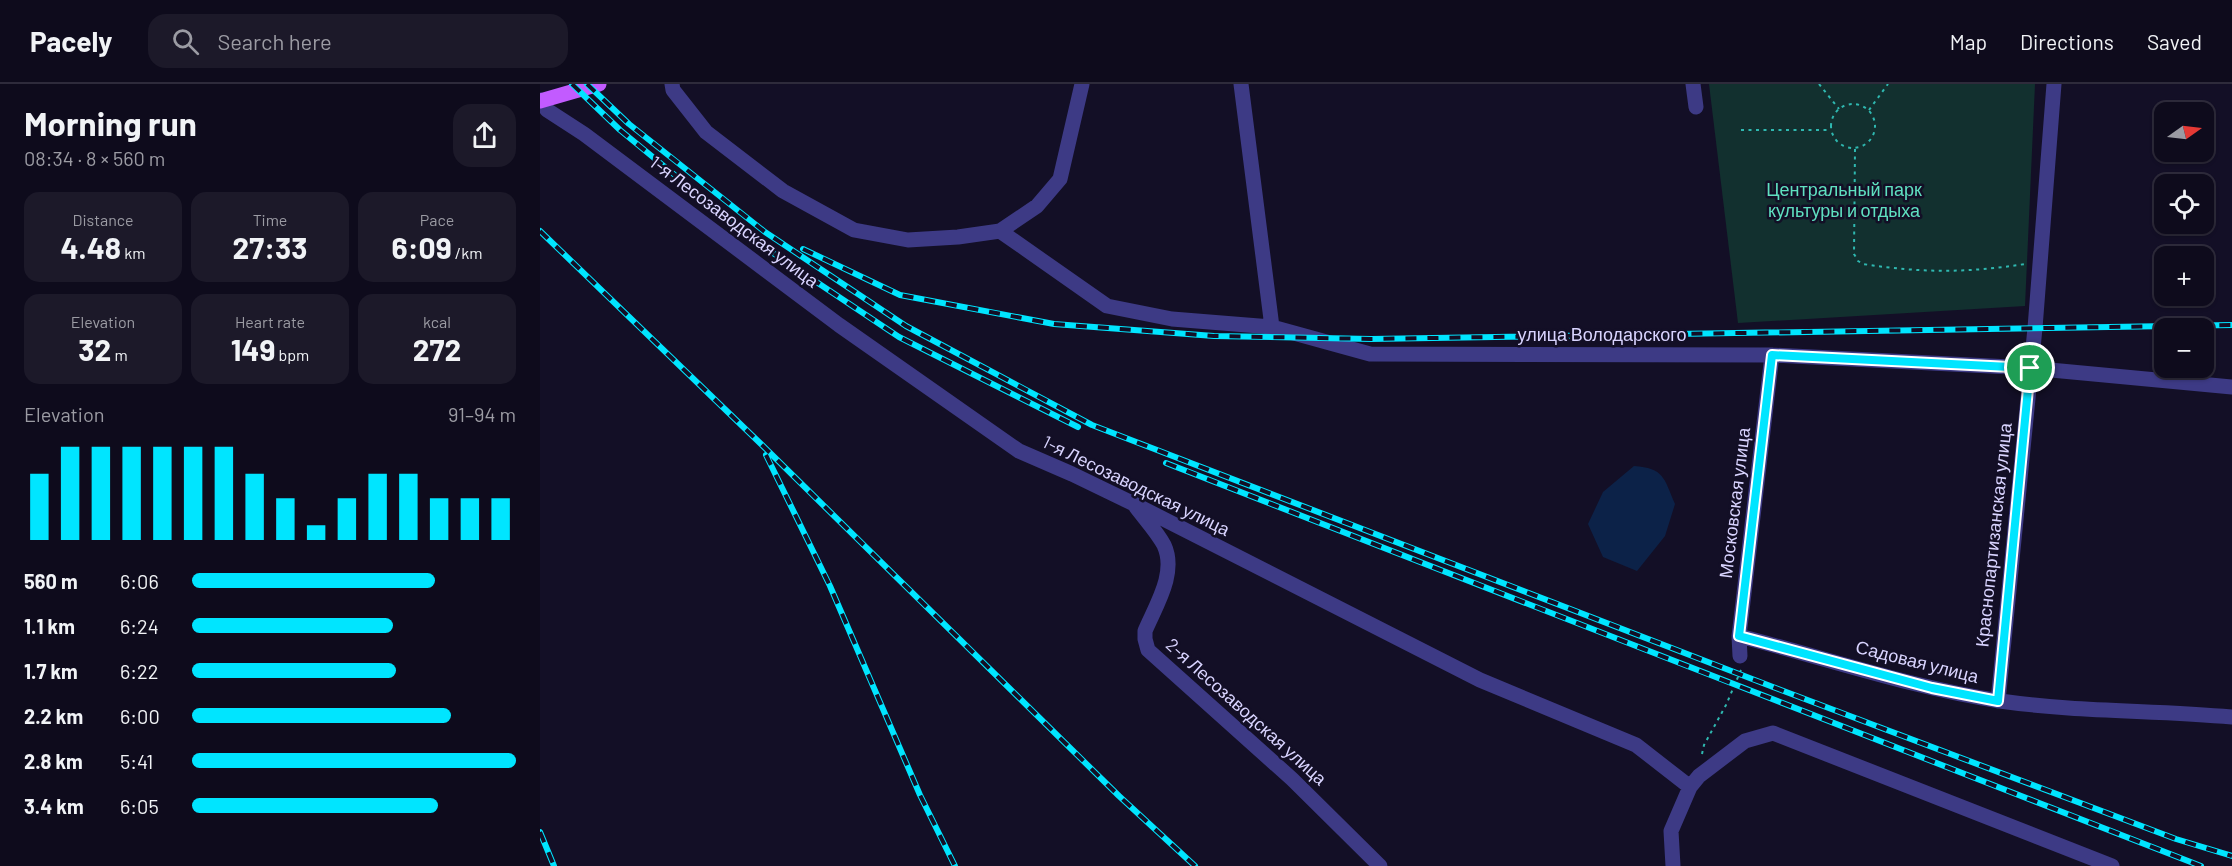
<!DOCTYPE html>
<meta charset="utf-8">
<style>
:root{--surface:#0e0b1c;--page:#1c1929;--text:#f1f3f6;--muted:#9b9ba3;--line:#2e2b3b;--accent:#00e5ff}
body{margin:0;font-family:Barlow,sans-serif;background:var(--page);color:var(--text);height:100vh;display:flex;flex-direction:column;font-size:22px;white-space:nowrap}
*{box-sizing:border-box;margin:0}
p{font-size:20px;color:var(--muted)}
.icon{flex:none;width:33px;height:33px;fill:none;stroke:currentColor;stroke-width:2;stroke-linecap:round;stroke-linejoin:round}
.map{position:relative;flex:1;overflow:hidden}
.sheet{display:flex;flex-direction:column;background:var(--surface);width:540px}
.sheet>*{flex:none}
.needle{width:39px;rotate:76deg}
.tools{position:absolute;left:1614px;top:18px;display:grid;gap:12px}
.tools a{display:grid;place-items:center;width:60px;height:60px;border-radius:12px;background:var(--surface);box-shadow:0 2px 4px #0004,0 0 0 2px var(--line);font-size:30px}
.pin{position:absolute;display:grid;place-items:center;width:51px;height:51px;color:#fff;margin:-26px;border:3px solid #fff;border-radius:50%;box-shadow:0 2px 6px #0007}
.round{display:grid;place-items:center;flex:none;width:63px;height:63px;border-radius:18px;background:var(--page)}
.overview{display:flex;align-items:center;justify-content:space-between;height:102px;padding:0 24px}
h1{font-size:33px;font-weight:700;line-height:45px}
.stats{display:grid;grid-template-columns:repeat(3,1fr);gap:9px;height:102px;padding:6px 24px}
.stats div{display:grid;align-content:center;border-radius:15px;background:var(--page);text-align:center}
.stats b{font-size:30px;font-weight:700}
.stats small{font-size:16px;font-weight:400}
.stats p{font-size:16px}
.chart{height:168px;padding:12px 24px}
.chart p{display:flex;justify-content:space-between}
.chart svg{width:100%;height:108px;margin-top:6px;stroke:var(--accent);stroke-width:6}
ul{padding:0 24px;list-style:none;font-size:20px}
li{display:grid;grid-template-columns:96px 72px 1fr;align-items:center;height:45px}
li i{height:15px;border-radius:8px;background:var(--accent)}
header{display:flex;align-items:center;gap:36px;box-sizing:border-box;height:84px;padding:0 30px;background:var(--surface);border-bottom:2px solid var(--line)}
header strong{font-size:28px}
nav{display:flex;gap:33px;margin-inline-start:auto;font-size:21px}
.search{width:420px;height:54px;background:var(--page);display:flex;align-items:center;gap:15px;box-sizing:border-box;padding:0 21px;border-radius:18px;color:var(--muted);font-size:22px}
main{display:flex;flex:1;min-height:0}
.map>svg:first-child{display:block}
</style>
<header>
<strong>Pacely</strong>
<div class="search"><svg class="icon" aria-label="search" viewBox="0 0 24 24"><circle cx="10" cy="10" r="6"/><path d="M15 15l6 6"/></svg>Search here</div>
<nav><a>Map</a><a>Directions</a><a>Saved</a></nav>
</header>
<main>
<section class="sheet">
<div class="overview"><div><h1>Morning run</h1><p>08:34 · 8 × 560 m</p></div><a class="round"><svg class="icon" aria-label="share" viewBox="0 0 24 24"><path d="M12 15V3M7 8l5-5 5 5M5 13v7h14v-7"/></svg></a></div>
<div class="stats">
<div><p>Distance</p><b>4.48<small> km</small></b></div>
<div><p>Time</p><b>27:33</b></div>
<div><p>Pace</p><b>6:09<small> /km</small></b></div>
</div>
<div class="stats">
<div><p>Elevation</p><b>32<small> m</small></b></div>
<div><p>Heart rate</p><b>149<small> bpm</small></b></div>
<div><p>kcal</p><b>272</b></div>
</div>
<div class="chart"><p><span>Elevation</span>91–94 m</p>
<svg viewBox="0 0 160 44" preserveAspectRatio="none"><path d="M5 44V17M15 44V6M25 44V6M35 44V6M45 44V6M55 44V6M65 44V6M75 44V17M85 44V27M95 44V38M105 44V27M115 44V17M125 44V17M135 44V27M145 44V27M155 44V27"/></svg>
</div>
<ul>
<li><b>560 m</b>6:06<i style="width:75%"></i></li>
<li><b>1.1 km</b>6:24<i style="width:62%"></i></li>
<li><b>1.7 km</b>6:22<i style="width:63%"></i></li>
<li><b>2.2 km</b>6:00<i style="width:80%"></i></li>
<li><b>2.8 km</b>5:41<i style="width:100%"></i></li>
<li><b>3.4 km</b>6:05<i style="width:76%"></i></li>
</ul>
</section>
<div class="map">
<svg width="1692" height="782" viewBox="0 0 1692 782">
<rect width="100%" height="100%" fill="#130f26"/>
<path fill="#12302f" d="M1169 0H1495L1485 222 1198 239Z"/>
<path fill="#0c2248" d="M1094 382C1124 384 1124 394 1135 420L1125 452 1097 487 1063 473 1048 440 1063 408Z"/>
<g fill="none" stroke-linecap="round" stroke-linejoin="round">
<path stroke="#2fb8b0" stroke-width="2" stroke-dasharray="3 4.5" stroke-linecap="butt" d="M1279 0 1299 25
M1291 42a22 22 0 1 1 44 0a22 22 0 1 1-44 0Z
M1329 26 1348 0
M1201 46H1291
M1315 65 1314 170 1318 177 1323 180C1381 189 1427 189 1485 180
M1162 670 1164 661 1186 621 1201 586"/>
<path stroke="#3d3a85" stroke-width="15" d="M132 0 133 6 166 48 243 107 314 146 368 156 418 153 460 147 497 122 520 95 542 0
M701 0 732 243
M1153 0 1156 23
M0 16 7 26 44 50 299 241 479 367 532 390 594 420 940 596 1096 661 1150 703 1131 747 1133 782
M460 147 567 222 632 235 732 243 830 270 1232 271 1490 284 1692 303
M596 423C605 435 617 448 624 461 637 489 616 521 605 547V555L608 566 752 695 840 782
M1199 552C1286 574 1372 604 1460 617 1537 628 1615 626 1692 633
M1200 572 1199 552 1232 271
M1461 616 1458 617 1495 244 1514 0
M1150 703 1159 692 1205 657 1233 649 1572 782"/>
<path stroke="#c25bff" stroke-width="15" d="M0 17 59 0"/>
<g stroke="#00e5ff" stroke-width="6">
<path id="rail" d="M32 0 80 46 215 157 359 253 538 343
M47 0 89 40 225 148 366 242 552 341 1233 603 1636 755 1692 772
M0 147 221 360 579 712 655 782
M263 165 360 211 514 240 674 252 831 255 1692 241
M226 371 290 502 380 711 415 782
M626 379 1661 782
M0 748 14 782"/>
</g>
<use href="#rail" stroke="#130f26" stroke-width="4" stroke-dasharray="11" stroke-linecap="butt"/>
</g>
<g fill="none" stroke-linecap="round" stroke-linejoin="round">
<g stroke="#fff" stroke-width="12">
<path id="route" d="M1232 271 1490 284 1458 617 1392 604 1199 552Z"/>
</g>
<use href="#route" stroke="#00e5ff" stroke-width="8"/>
</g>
<g text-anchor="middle" stroke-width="5" stroke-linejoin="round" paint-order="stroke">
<g font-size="18" fill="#5fe0c0" stroke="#130f26">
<text x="1304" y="112">Центральный парк<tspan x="1304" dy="21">культуры и отдыха</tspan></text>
</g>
<g font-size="18" fill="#d9d4ff" stroke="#130f26">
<text transform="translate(194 138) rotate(37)" y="6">1-я Лесозаводская улица</text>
<text x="1062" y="257">улица Володарского</text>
<text transform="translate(596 402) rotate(26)" y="6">1-я Лесозаводская улица</text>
<text transform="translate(1195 419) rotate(-83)" y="6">Московская улица</text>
<text transform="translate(1454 451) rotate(-84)" y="6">Краснопартизанская улица</text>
<text transform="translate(1377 578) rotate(14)" y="6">Садовая улица</text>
<text transform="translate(706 628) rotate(42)" y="6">2-я Лесозаводская улица</text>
</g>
</g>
</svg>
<div class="tools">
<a><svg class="needle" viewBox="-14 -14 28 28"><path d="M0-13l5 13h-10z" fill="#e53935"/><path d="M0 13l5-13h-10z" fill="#9b9ba3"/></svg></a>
<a><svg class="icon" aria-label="locate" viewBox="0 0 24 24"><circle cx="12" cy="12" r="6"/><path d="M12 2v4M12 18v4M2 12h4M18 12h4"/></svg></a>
<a>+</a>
<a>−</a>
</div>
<div class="pin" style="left:1490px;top:284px;background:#1e9e55"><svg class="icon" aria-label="arrive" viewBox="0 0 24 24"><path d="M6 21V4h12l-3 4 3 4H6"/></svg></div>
</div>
</main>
